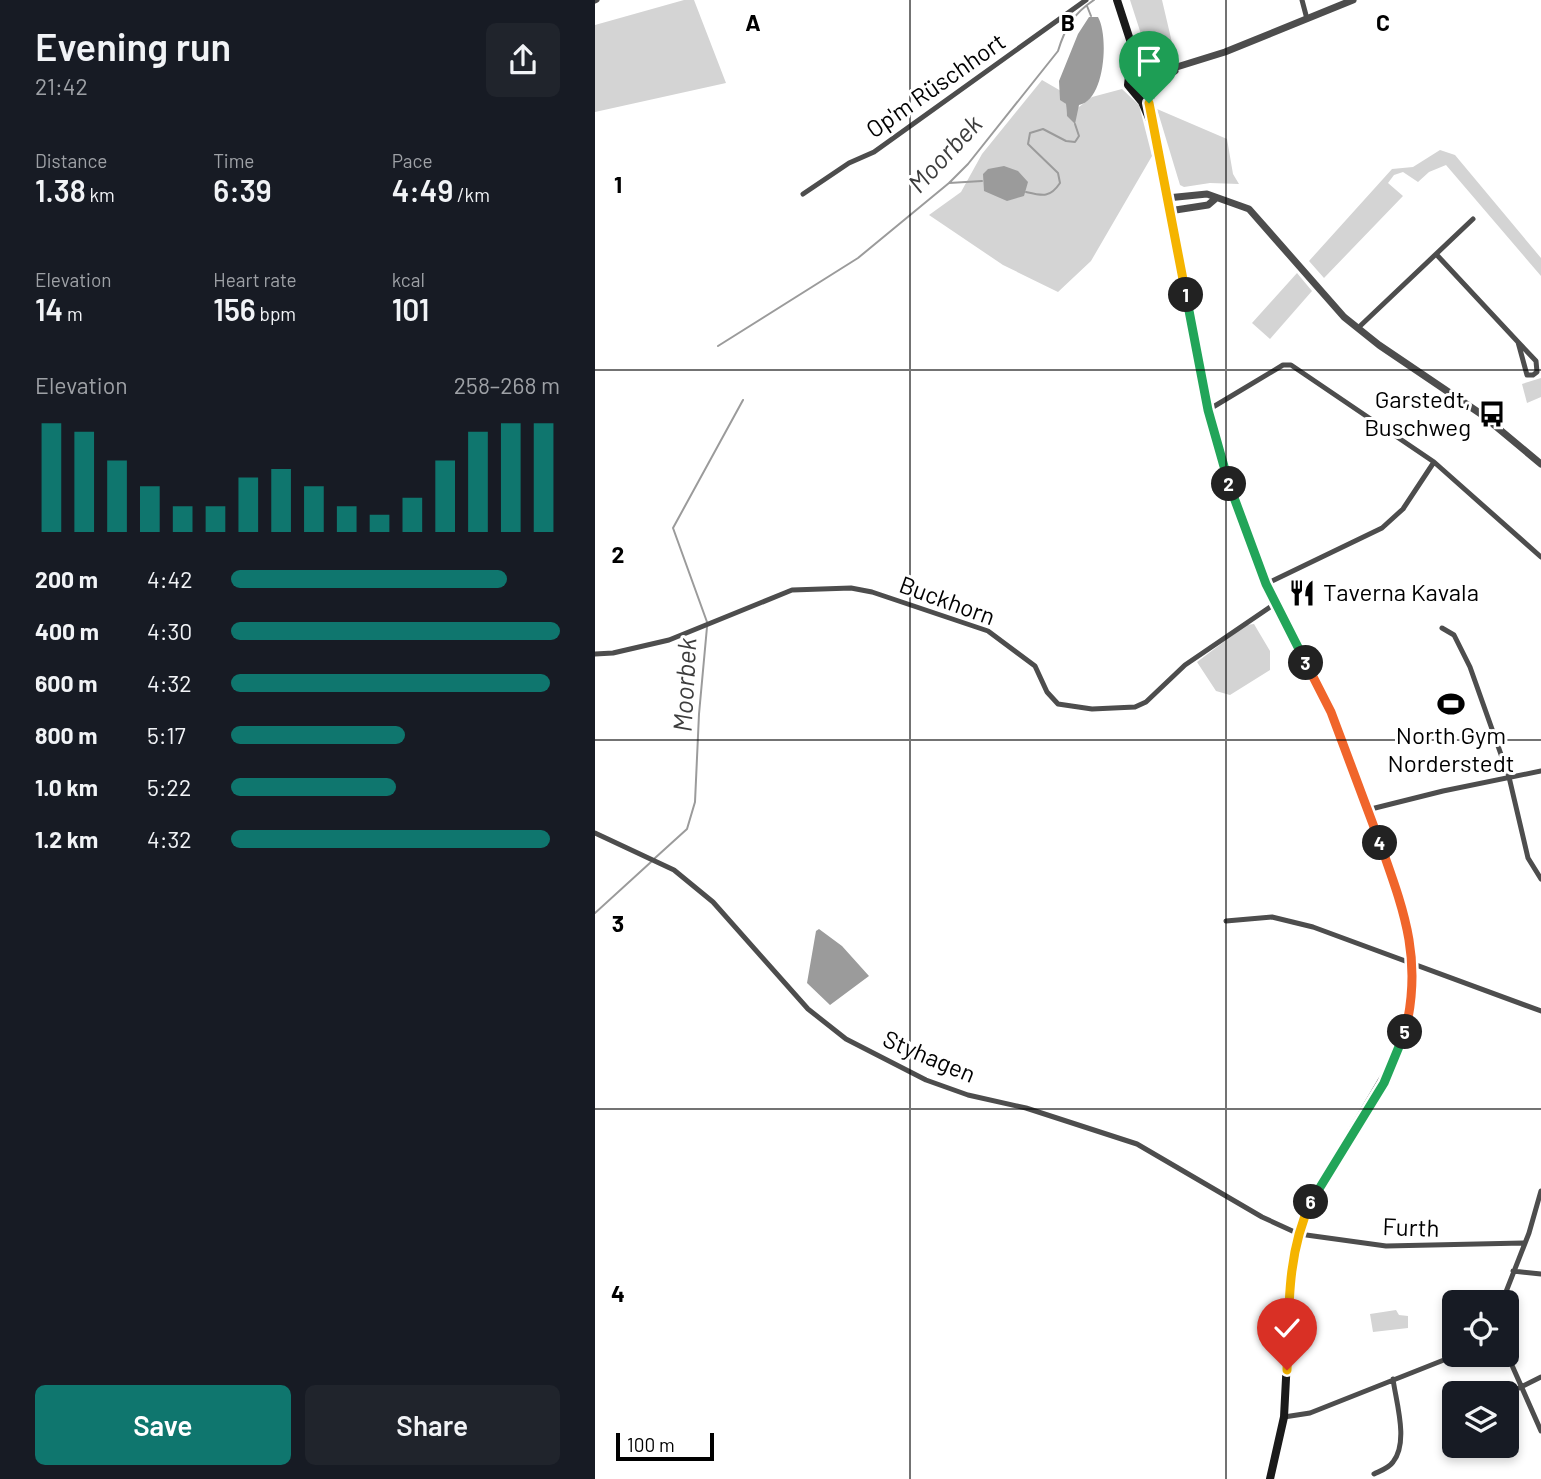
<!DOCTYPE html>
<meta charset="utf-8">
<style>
:root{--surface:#171b24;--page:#20242c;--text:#f1f3f6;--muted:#9ea1a6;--accent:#0f766e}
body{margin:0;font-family:Barlow,sans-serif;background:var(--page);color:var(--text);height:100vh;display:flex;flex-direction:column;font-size:26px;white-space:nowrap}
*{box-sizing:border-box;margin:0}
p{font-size:23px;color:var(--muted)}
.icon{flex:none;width:38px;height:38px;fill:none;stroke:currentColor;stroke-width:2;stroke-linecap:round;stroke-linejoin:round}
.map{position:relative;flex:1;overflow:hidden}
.side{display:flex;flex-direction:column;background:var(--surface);width:595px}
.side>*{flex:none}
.buttons{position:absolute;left:847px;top:1290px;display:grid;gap:14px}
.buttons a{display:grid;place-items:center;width:77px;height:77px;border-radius:10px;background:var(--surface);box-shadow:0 4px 10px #0003;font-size:35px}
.scale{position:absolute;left:21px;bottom:18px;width:98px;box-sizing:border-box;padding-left:7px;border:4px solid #000;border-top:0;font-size:19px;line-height:24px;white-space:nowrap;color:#000;-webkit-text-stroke:5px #fff;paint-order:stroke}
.pin{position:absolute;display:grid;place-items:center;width:60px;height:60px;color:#fff;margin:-72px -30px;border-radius:50% 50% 50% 0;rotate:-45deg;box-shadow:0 0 7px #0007}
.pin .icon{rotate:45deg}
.km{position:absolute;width:35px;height:35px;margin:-18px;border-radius:50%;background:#222;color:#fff;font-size:19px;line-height:35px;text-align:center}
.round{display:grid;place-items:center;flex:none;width:74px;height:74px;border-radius:10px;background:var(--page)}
.head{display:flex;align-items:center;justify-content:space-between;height:119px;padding:0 35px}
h1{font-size:38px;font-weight:600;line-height:52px}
.metrics{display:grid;grid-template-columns:repeat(3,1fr);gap:10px;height:119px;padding:7px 35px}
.metrics div{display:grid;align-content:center}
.metrics b{font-size:30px;font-weight:600}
.metrics small{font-size:19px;font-weight:400}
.metrics p{font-size:19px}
.chart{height:196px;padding:14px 35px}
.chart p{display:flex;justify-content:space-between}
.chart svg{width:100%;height:126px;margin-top:7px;stroke:var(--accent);stroke-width:6}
.action{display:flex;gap:14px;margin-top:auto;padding:14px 35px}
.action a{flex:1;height:80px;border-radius:10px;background:var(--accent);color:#fff;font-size:28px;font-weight:600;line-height:80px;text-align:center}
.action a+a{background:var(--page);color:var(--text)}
ul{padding:0 35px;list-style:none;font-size:23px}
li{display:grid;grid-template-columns:112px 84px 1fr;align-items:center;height:52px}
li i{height:18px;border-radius:9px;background:var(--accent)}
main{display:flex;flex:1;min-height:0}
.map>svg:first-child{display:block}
</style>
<main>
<section class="side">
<div class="head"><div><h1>Evening run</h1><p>21:42</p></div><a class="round"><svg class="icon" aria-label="share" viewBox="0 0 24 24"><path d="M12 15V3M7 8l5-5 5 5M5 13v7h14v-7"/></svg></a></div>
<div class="metrics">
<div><p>Distance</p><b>1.38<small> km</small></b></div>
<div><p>Time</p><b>6:39</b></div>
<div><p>Pace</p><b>4:49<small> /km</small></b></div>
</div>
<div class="metrics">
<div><p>Elevation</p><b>14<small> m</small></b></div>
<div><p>Heart rate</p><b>156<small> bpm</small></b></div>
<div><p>kcal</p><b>101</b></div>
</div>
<div class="chart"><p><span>Elevation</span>258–268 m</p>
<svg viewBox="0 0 160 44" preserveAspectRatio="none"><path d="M5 44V6M15 44V9M25 44V19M35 44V28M45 44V35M55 44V35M65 44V25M75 44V22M85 44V28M95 44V35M105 44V38M115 44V32M125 44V19M135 44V9M145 44V6M155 44V6"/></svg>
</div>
<ul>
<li><b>200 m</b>4:42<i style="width:84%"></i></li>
<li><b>400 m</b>4:30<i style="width:100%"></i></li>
<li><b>600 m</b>4:32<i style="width:97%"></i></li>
<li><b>800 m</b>5:17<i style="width:53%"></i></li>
<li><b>1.0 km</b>5:22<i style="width:50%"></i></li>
<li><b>1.2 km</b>4:32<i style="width:97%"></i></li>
</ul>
<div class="action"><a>Save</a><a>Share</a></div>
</section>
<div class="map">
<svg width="946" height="1479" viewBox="0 0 946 1479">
<rect width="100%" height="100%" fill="#fff"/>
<path fill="#d4d4d4" d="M89 0H99L131 83 0 112V25Z
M535 0H567L582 64 567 68 555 62Z
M539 83a8 8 0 1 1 16 0a8 8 0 1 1-16 0Z
M447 80 466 91V100L471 104 472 116 497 97 527 89 544 105 557 156 496 261 463 292 408 265 334 215 366 192 387 154Z
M562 109 632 139 638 174 644 184 615 183 589 187 585 185Z
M845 150 860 155 946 258V276L851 165 834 172 823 182 808 172 799 175 793 183 808 196 729 278 714 261 797 169 818 167Z
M702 273 717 291 675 339 657 323Z
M946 378V397L932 403 927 384Z
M659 624 675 651V670L635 695 621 691 602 662 651 625Z
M801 1310 804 1315 813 1316V1328L778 1332 775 1314Z"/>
<path fill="#9b9b9b" d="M494 17H503C514 36 510 101 484 105L480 124 472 116 471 104 465 100 464 81 483 34Z
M409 166 423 171 433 182 429 196 412 201 389 191 388 174 393 169Z
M224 929 247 946 274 976 235 1005 212 983 221 931Z"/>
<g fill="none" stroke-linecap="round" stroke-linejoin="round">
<path stroke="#9b9b9b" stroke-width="2" d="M492 6 496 16
M354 183 387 181
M431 192C448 196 455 198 465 183L463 173 433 144 435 133 448 129 471 141 480 142 484 136 480 124
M123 346 263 258 354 183 373 164 463 51C470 28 478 14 499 0
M112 622 78 528 148 400
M60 858 92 829 100 802 104 714 112 627
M0 913 56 862"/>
<path stroke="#4d4d4d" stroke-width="5" d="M707 0 712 19
M0 1 2 0
M208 194 254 163 279 152 491 0
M841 254 923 342 932 375H938L942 372 941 361 923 342
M763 328 878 219
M613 410 688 365H696L839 462 946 557
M671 584 787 528 808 509 839 462
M847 628 859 635 875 667 914 777 933 858 946 879
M0 654 18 653 74 640 197 590 256 588 277 592 393 631 440 666 452 692 463 704 497 709 540 707 551 702 590 665 681 603
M772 810 848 791 946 771
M0 833 79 870 118 902 213 1009 251 1039 331 1080 373 1095 431 1108 542 1144 667 1217 704 1234 791 1246 928 1243
M631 921 677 917 718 927 946 1011
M918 1271 946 1274
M907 1302 934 1233 946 1191
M912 1354 946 1431
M924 1388 946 1377
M689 1417 715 1413 864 1354
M779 1474C785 1471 794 1468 798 1462 814 1442 801 1402 798 1379"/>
<path stroke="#4d4d4d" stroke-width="7" d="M556 75 630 52 758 0
M559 83 580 71
M572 198 612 194 654 209 749 317 784 345 886 414 946 464
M574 211 613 205 620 199"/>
<path stroke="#1a1a1a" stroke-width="8" d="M522 0 536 43 549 70
M556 123 547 102 533 85 534 76 543 70 553 72 559 80 555 93 556 123 623 452 671 584 736 712 751 749 799 885 819 965 817 998 803 1053 723 1188 704 1234 696 1282 689 1417 675 1479"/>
</g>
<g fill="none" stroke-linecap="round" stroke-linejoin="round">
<g stroke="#fff" stroke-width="14">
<path id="split-1" d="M554 103 591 295"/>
</g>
<g stroke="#fff" stroke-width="14">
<path id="split-2" d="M591 295 613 410 634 484"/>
</g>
<g stroke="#fff" stroke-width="14">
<path id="split-3" d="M634 484 671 584 711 663"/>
</g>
<g stroke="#fff" stroke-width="14">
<path id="split-4" d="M711 663 736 712 785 843"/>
</g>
<g stroke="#fff" stroke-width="14">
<path id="split-5" d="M785 843C809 911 828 959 810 1032"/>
</g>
<g stroke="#fff" stroke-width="14">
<path id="split-6" d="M716 1202 789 1083 810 1032"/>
</g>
<g stroke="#fff" stroke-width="14">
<path id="split-7" d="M692 1370C694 1314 691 1254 716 1202"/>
</g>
<use href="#split-1" stroke="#f5b400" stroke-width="9"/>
<use href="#split-2" stroke="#22a559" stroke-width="9"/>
<use href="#split-3" stroke="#22a559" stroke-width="9"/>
<use href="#split-4" stroke="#f0652b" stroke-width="9"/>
<use href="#split-5" stroke="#f0652b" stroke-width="9"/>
<use href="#split-6" stroke="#22a559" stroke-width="9"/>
<use href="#split-7" stroke="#f5b400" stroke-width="9"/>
</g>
<path fill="none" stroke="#000" stroke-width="2" stroke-opacity="0.55" d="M315 0V1479M631 0V1479M0 370H946M0 740H946M0 1109H946"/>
<defs>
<g id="bus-bare" transform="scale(2.1)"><path d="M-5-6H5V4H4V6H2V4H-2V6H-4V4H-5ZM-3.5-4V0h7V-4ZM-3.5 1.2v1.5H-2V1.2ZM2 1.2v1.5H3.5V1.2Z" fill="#000" stroke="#fff" stroke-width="2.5" paint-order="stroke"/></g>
<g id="restaurant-bare" transform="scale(2.1)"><path d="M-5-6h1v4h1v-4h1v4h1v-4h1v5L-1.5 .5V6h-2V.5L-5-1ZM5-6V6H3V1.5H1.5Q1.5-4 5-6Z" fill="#000" stroke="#fff" stroke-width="2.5" paint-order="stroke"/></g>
<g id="stadium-bare" transform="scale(2.1)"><path d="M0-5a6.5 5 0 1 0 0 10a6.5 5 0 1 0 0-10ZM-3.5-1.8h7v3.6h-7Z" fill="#000" stroke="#fff" stroke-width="2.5" paint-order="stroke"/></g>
</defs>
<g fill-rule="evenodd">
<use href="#bus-bare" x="897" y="414"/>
<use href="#restaurant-bare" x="707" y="593"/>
<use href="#stadium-bare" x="856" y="704"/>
</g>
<g text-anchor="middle" stroke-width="6" stroke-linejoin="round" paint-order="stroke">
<g font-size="24" fill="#000" stroke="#fff">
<text transform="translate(341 86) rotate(-35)" y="8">Op'm Rüschhort</text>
<text transform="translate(352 601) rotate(20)" y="8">Buckhorn</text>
<text transform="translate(334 1057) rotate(23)" y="8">Styhagen</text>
<text transform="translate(816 1228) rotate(2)" y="8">Furth</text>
</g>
<g font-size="24" fill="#000" stroke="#fff" text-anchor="end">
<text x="876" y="408">Garstedt,<tspan x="876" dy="28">Buschweg</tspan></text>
<text x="728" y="601" text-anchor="start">Taverna Kavala</text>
<text x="856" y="744" text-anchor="middle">North Gym<tspan x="856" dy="28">Norderstedt</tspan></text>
</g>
<g font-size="26" font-style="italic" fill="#3c3c3c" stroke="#fff">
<text transform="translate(350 154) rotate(-47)" y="9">Moorbek</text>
<text transform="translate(90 685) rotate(-87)" y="9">Moorbek</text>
</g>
</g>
<g font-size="23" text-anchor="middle" font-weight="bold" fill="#000" stroke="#fff" stroke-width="6" stroke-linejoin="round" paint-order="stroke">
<text x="158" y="31">A</text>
<text x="473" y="31">B</text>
<text x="788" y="31">C</text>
<text x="23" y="193">1</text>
<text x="23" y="563">2</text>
<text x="23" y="932">3</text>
<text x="23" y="1302">4</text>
</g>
</svg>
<div class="buttons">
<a><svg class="icon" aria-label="locate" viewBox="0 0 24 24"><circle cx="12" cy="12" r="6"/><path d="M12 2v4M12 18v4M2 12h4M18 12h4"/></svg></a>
<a><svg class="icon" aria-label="layers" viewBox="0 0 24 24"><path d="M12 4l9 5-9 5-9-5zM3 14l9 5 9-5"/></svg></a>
</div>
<div class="scale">100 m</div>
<div class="pin" style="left:554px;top:103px;background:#1e9e55"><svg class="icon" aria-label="arrive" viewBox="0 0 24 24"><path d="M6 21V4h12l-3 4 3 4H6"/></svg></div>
<div class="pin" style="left:692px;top:1370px;background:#d93025"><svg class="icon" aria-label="check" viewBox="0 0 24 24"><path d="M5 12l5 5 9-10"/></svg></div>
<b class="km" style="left:591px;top:295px">1</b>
<b class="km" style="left:634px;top:484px">2</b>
<b class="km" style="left:711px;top:663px">3</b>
<b class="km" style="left:785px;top:843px">4</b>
<b class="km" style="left:810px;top:1032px">5</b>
<b class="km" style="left:716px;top:1202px">6</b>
</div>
</main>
